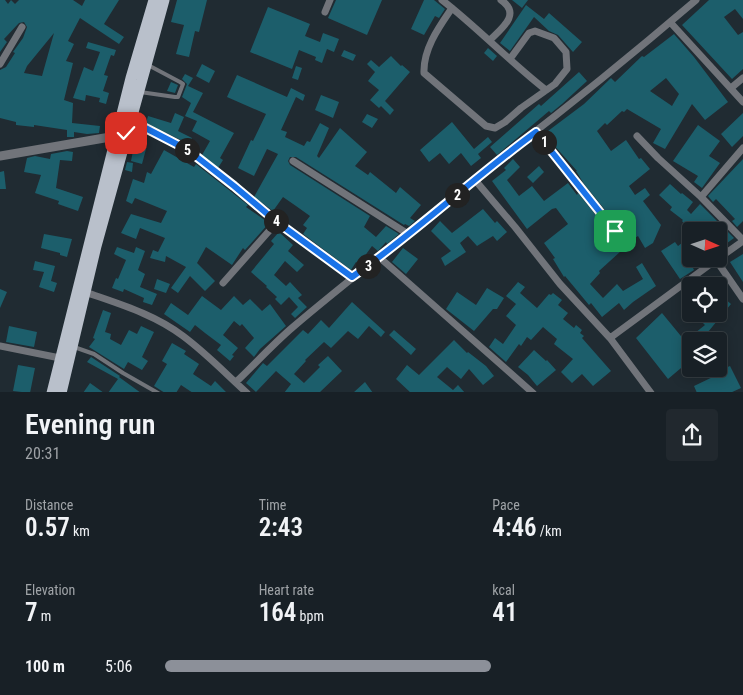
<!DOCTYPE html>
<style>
:root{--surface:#182026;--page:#21282e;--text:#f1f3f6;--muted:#9fa3a7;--line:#363e43;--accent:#8c9099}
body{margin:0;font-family:"Roboto Condensed",sans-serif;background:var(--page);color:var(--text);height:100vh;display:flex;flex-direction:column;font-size:19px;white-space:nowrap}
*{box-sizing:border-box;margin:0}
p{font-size:16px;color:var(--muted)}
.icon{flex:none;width:28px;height:28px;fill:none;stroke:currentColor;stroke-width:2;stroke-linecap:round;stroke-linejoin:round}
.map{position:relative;height:392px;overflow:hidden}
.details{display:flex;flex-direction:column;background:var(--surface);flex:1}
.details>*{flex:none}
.needle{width:32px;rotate:93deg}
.buttons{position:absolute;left:682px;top:222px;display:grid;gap:10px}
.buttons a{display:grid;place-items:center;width:45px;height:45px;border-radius:5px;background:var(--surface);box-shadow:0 2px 12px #0003,0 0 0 1px var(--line);font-size:25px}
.pin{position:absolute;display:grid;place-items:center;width:42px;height:42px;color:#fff;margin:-21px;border-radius:10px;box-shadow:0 2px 8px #0006}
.km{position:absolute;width:25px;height:25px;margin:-12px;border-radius:50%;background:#222;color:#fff;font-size:14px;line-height:25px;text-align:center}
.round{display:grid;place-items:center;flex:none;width:52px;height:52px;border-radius:5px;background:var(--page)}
.headline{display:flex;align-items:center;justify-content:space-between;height:85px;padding:0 25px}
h1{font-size:28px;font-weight:600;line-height:38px}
.stats{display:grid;grid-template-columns:repeat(3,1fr);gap:8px;height:85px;padding:5px 25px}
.stats div{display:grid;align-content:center}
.stats b{font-size:25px;font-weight:600}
.stats small{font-size:14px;font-weight:400}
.stats p{font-size:14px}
ul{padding:0 25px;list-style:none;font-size:16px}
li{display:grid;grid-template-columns:80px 60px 1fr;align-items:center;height:38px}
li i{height:12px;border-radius:6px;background:var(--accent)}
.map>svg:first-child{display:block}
</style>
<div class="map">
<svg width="743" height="393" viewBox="0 0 743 393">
<rect width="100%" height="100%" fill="#202b32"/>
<path fill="#1c5e6b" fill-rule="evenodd" d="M0 0H5L8 4 11 0 15 4 19 0H73L82 6 85 0H119L104 24 124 37 119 44 80 18 68 41 74 44 66 61 73 63 64 100 73 103 72 123 100 126 99 133 87 134 74 132V137H67V130L34 125V127L16 125V122L0 118V70L6 67 15 53 13 52 23 38 27 27 24 22 19 23 4 39 7 42 0 52ZM54 33 42 76 24 73 27 66Z
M177 0H207L199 32 195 31 189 57 176 54 184 25 171 22Z
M336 0H382L367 35 328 18Z
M424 0H434L445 9 439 18 435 16 424 35 411 29Z
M512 0H528L522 8Z
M709 0H743V19L735 9 724 17 738 35 743 32V69L732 79 682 25Z
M526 5 544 19 549 13 582 42 573 52 558 35 549 31 534 17 510 51 500 43Z
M268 7 310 24 305 36 320 42 323 33 339 39 334 52 327 49 322 63 315 60 316 57 299 50 292 69 250 52Z
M674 34 694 57 728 102 705 120 692 104 665 149 653 143 661 129 627 109 624 112 622 111 607 125 605 123 597 131 611 151 626 140 639 159 641 158 650 169 629 186 635 195 645 188 650 195 643 201 661 225 653 243 645 248 638 236 633 239 625 227 622 229 620 226 619 227 584 184 576 171H577L544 134 584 104 611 78 615 82 642 56 644 57ZM666 78 679 94 672 106 650 91Z
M88 42 116 50 114 56 111 55 104 75 108 76 103 91 109 93 106 104 99 102 100 98 86 95 85 101 73 98 84 67 93 71 100 52 86 48Z
M488 48 497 56 493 61 484 53Z
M344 50 356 55 353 61 341 56Z
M391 56 401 66 402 65 410 72 385 101 394 110 390 115 381 106 379 108 370 100 379 90 368 81 375 72 367 64 371 60 379 67Z
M202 64 215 71 209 83 196 76Z
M296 66 302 68 298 80 292 78Z
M579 72 587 81 562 104 551 113 549 111 497 155 490 147 539 104 541 106Z
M185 74 193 78 188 86 203 93 193 112 234 133 220 158 223 160 218 168 202 155 210 141 192 131 197 121 185 116 191 103 182 97 187 84 182 79Z
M237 75 287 97 291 88 305 95 303 101 296 97 281 130 287 132 285 137 304 146 307 141 310 142 320 123 329 128 317 156 319 158 340 128 367 152 355 166 368 175 370 172 396 193 400 187 421 205 410 218 415 221 409 226 405 224 404 225 296 157H290L288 161 290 165 370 216 364 227 376 237 386 226 399 234 387 244 386 242 378 251 372 246 359 264 356 262 351 270 303 234 307 228 303 225 310 216 296 206 283 197 273 211 254 197 278 154 267 149 254 176 238 168 251 140 253 141 266 114 227 97Z
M171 82 178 85 175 93 167 91Z
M321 95 339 102 333 118 315 110Z
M175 113 184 117 178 131 192 138 189 144 146 123 148 116 171 123Z
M743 113V136L732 147 721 134Z
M367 114 378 119 372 128 362 122Z
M452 122 474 149 488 137 492 142 478 154 481 158 471 166 461 153 449 164 440 153 429 162 420 150Z
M698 125 720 141 709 156 720 163 702 188 694 182 698 176 673 161Z
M134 146 146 149 142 164 131 161Z
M164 150 194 167 196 164 248 205 246 207 269 223 245 250 243 248 232 265 206 247 197 263 215 281 205 291 190 276 178 293 171 288 186 267 166 256 165 262 150 258 153 250 158 252 165 238 140 228 136 239 121 233 131 214 161 223 167 211 135 198 132 204 126 201 133 179 144 183 147 172 151 174Z
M67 151 73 152 72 161 60 160 56 188 83 197 78 211 58 204 59 201 35 193 41 175 24 172 27 158 35 156 50 159 51 154Z
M513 159 520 167 507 180 519 196 532 186 544 201 568 183 577 195 578 193 611 234 608 236 621 251 599 271 600 273 590 284 603 298 617 284 623 291 643 279 636 267 642 263 656 286 633 302 624 310 619 303 602 317 591 303 589 305 565 276 564 277 553 259 555 258 544 243 568 224 556 208 552 209 527 229 492 181 506 170 504 168Z
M743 159V221L737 227 732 221 735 219 716 199 713 202 708 196Z
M127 162 133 163 132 172 125 170Z
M539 166 544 172 533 183 527 177Z
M4 171 6 189H0V172Z
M670 184 681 194 682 193 693 202 687 210 691 214 700 204 734 238 719 249V231H691L682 221 683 220 670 210 672 207 659 195Z
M483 209 495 223 497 221 507 232 497 241 493 236 477 246 468 236 460 243 466 252 445 266 441 258 451 251 431 231 440 221 452 233Z
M279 232 293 245 288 251 304 265 297 272 285 261 274 275 286 286 290 282 302 295 298 298 307 307 295 318 291 314 298 307 289 297 281 305 275 299 277 297 266 287 267 286 251 272 274 244 271 241Z
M44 234 72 239 67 257 60 255V253L41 248Z
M691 236V259H702L692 266 694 270 680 279 661 251 675 242 678 246Z
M117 247 134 253 136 247 145 251 138 270 145 274 140 287 157 294 152 305 143 302 144 298 124 289 123 292 112 288 116 278 118 279 126 260 114 254Z
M403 248 418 259 406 274 392 262Z
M743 254V282L730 262Z
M35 261 55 266 51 281 57 283 54 292 39 287 44 272 33 270Z
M709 277 716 286H697Z
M157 279 170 284 166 293 154 289Z
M518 282 525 287 520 293 537 308 549 294 551 295 553 293 562 300 558 305 568 313 563 319 574 328 576 325 582 330 580 333 584 336 582 338 611 371 593 386 582 374 572 383 561 372 573 359 554 344 557 339 543 327 531 340 527 337 521 346 519 344 506 362 489 347 495 338 503 344 516 325 506 316 516 304 506 296Z
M487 288 504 298 497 309H493L474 331 446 309 457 292 476 305Z
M0 289 7 292 0 308Z
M202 296 221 310 234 296 243 305 250 299 262 311 270 304 286 326 260 349 254 357 245 348 254 338 242 324 240 326 234 321 223 335 238 348 232 355 234 356 230 361 217 350 221 345 205 333 195 325 190 332 164 314 171 303 188 315Z
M724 298 731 304 708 332 714 341H691V369L687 363 668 379 636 338 662 313 685 341 705 325 702 322 707 317 711 314H719V304Z
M352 302 385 332 381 337 369 326 358 339 348 331 331 348 324 342 305 360 306 361 294 374 304 383 320 367 318 365 328 356 342 371 319 393H284L291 384 276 371 256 392 246 383 263 363 267 366 303 330 308 334 321 320 329 328Z
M103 310 111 313 105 332 111 334 110 339 121 345 129 330 137 334 141 326 154 332 142 357 148 361 142 370 128 362 124 369 89 347 95 339 93 338Z
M9 326 37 332 34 347 6 342Z
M394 330 416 349 411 355 389 335Z
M454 340 467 353 468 352 486 366 494 376 483 385 469 369 461 379 447 367 437 377 453 390 458 385 465 393H411L396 379 407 365 419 375Z
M172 343 186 351 184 354 199 364 193 374 211 386 215 381 227 393H193L181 385 176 393H165L154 386 167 364 162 361Z
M534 350 546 361 547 360 556 370 537 386 528 375 518 367Z
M91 357 120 376 119 377 141 393H108L118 379 87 362Z
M18 365 35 368 30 393 13 391Z
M730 366 741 388 730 393H697L694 386 719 374 718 371Z
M365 382 373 393H353Z
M90 383 104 393H83Z"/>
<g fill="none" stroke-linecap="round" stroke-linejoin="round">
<path stroke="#71747a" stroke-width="4" d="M140 92 175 97H178L183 84 180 82 148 65
M74 347 94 354 123 373 158 393"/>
<path stroke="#71747a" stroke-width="7" d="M442 0C478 28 510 62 546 90
M452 8C439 27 423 49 424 73L486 126 495 128 505 122 521 108 555 84 567 69 566 52 554 38 535 31 529 33 510 59
M325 12 330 0
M670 22 743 102
M490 40C501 29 522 14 501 0
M0 64 22 27
M731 88 743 78
M130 120 188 151 277 222 352 277
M536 132 615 231
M637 136 658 158 701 197
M743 148 701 197 743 240
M293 161 408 234
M475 180 515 227 560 284 610 338 651 393
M379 257 533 393
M719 258 743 241
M223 283 277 222
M85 292C119 304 154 314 183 336 206 353 226 374 247 393
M610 338 716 260 743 299
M0 346 60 358
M236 382C255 364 273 344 293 327 347 281 403 238 459 194 474 182 489 167 505 155 570 105 634 53 696 0"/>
<path stroke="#71747a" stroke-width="9" d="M0 156 116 136"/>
<path stroke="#b9c0cb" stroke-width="11" d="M52 393 131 78 154 0
M61 393 96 246 164 0"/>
</g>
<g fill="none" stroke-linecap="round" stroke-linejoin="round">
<g stroke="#fff" stroke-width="10">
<path id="route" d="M126 133 130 120 188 150 234 186 277 222 352 277C416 232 473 178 536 132L615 231"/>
</g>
<use href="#route" stroke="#1a73e8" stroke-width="6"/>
</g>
</svg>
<div class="buttons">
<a><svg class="needle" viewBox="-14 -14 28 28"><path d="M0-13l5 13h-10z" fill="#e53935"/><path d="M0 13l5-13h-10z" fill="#9fa3a7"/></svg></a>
<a><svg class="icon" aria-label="locate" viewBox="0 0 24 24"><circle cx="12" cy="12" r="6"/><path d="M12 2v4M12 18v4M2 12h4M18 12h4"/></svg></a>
<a><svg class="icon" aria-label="layers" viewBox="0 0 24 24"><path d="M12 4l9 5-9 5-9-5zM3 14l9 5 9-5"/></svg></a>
</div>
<div class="pin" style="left:615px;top:231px;background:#1e9e55"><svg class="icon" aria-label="arrive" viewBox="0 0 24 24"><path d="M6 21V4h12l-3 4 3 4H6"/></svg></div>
<div class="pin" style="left:126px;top:133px;background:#d93025"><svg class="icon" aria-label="check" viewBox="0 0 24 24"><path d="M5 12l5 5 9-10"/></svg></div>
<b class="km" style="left:544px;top:142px">1</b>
<b class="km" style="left:457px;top:195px">2</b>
<b class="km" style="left:368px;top:266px">3</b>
<b class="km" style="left:276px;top:221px">4</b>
<b class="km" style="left:187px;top:150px">5</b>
</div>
<section class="details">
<div class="headline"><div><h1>Evening run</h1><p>20:31</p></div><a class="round"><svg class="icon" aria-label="share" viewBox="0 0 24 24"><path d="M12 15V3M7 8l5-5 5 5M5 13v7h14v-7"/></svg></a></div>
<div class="stats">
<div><p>Distance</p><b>0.57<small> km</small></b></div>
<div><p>Time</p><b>2:43</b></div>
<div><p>Pace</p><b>4:46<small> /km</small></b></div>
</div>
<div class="stats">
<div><p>Elevation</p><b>7<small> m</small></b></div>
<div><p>Heart rate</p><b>164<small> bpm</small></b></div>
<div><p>kcal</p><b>41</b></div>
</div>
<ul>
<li><b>100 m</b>5:06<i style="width:59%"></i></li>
</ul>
</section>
